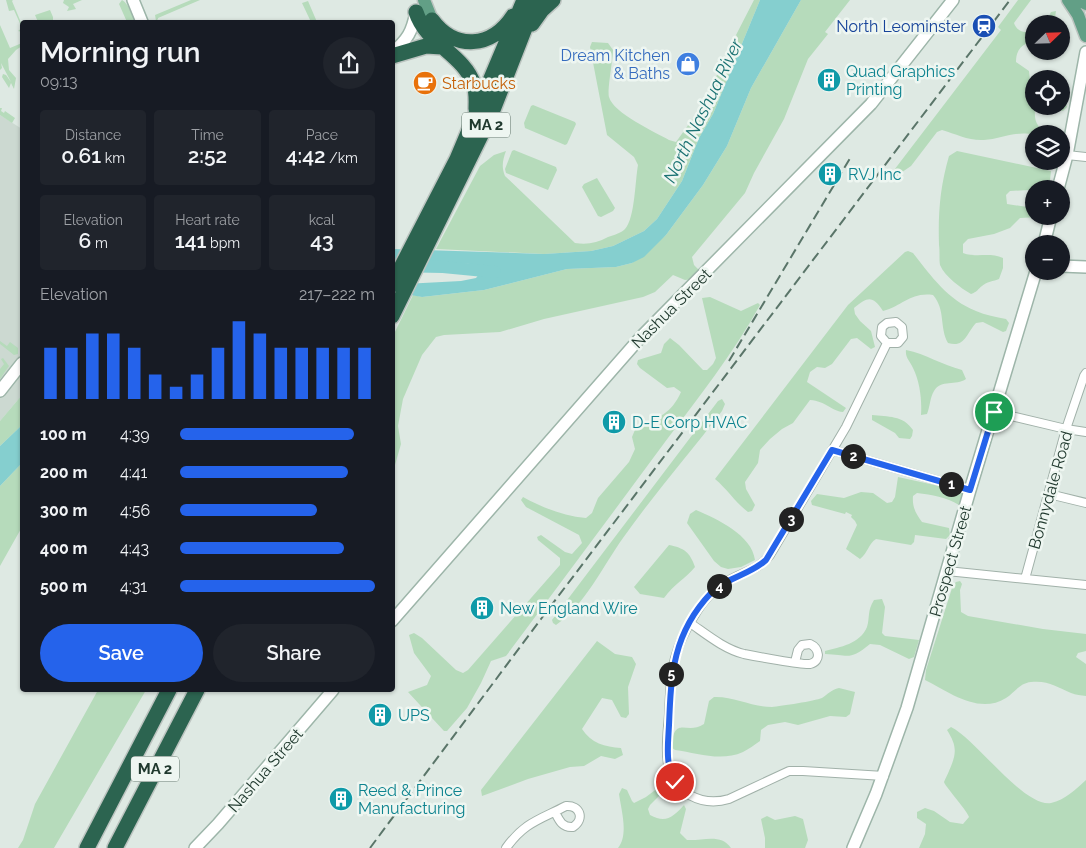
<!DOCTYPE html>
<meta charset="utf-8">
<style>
:root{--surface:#171b24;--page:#20242c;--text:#f1f3f6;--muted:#9ea1a6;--accent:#2563eb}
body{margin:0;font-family:Raleway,sans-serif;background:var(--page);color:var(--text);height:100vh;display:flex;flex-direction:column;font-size:19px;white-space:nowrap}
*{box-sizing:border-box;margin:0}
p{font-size:16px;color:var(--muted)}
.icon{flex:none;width:28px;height:28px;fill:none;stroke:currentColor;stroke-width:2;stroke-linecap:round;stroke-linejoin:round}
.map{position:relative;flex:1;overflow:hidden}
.details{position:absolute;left:20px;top:20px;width:375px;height:672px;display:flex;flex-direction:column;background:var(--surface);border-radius:5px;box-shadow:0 1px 4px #0004}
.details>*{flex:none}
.needle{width:32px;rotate:67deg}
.buttons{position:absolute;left:1025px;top:15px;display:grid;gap:10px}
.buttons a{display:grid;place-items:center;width:45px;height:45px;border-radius:50%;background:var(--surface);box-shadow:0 1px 4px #0004;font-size:25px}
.pin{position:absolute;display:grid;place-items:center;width:42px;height:42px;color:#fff;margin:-21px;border:2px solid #fff;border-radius:50%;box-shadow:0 1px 5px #0007}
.km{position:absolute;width:25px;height:25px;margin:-12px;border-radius:50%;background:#222;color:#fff;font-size:14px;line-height:25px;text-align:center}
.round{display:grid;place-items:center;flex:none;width:52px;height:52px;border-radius:26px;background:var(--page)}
.head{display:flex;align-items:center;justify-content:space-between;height:85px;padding:0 20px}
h1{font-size:28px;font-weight:600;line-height:38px}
.metrics{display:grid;grid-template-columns:repeat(3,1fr);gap:8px;height:85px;padding:5px 20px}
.metrics div{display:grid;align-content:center;border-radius:5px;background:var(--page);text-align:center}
.metrics b{font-size:21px;font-weight:600}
.metrics small{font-size:14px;font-weight:400}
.metrics p{font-size:14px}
.chart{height:140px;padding:10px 20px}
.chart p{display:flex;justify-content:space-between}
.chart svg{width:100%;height:90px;margin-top:5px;stroke:var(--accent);stroke-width:6}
.action{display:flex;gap:10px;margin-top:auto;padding:10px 20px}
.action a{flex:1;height:58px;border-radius:30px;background:var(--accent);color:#fff;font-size:20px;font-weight:600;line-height:58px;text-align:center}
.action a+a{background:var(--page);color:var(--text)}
ul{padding:0 20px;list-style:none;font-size:16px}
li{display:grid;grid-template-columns:80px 60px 1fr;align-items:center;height:38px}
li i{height:12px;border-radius:6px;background:var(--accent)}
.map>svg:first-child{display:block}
</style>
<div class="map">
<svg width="1086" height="848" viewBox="0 0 1086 848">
<rect width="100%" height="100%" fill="#dee9e3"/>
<path fill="#ccd9d1" d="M0 115 22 129V395L0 421Z"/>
<path fill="#b6dbbb" d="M6 0H13L12 1 22 25V32L18 31 22 28 14 10 9 11Z
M64 0H82L73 4 76 9 67 11 69 7 63 3Z
M122 0C129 4 132 15 135 22H127L119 4Z
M191 0H200L158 18V19L156 21 155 15Z
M754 0H760L713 114 699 138 682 181 657 219 644 231 613 246 591 251 544 254 436 249 480 166 494 155 506 151C503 159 501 167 505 176L575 243C587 245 597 243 608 237 614 235 621 233 625 229 635 218 635 181 638 165L634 157 607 135 590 47 592 42 608 43 613 50C613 59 607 91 609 97 613 113 655 132 669 140L676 142 699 110 720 69H722L738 38 736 35Z
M801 0H850L825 32 828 34 808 59 784 119 754 173 745 193 692 257 694 265 699 270 694 279 685 280 673 275 655 292 643 297 544 319 500 332 444 335 436 337 422 355 403 399 398 426 401 444 393 472 392 338 413 295 422 297 484 290 567 269 616 267 632 263 666 235 703 185 727 146 751 88Z
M1018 0H1031L1014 23C1017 32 1025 33 1034 32V41C1022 44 1016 49 1016 62L1029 71 1030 81 1028 93 1034 99V106H1061V102L1066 104 1067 107 1063 111 1038 106 1035 108C1034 123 1037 128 1051 134H1034V135C1017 130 1001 139 984 140 969 141 956 134 942 130L937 132 911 166 892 179 888 178 1001 30 998 27Z
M308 1 317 22H311L302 3Z
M50 10 53 17V21L50 22H38L35 15Z
M1056 11 1054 24H1045L1051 12Z
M0 25 10 48 22 43V46L16 50 8 59 9 70 16 78 14 89 11 83 9 88 2 77 3 74 6 75 11 82 1 63 2 68 0 70Z
M533 105 575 122 576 124 567 144 565 145 525 128 524 123 531 106Z
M0 108H2L1 111 4 113 5 111 15 118 12 123 0 115Z
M514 150 556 167 557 170 548 190 506 173 505 169 512 151Z
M957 151 1051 171 1050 180 1046 189 1010 191 1006 195 1007 204 1034 208V216L1039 217 1020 218 1010 228 994 234 968 239 963 244V253C976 258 990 252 1003 258V268L999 279C994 281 986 282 982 286 978 289 977 292 971 294 961 288 945 277 940 265 939 259 940 251 939 245 938 213 940 187 949 156Z
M597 178 615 208 613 211 601 217 598 216 582 187 584 184Z
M908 251 913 253C931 276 948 300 976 311 985 315 996 317 1006 319L1009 323 1006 331 1003 332 983 322 976 323C966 334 965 348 948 343 939 327 946 310 933 295 910 292 903 306 883 311 872 295 868 297 854 308L855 314 860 321 871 331 875 347 871 349 857 338 851 339 832 364 825 368 817 367 810 372 807 382 846 408 843 412C831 411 826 401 810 400L793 423 782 429 770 439 760 450 758 463 745 482 746 489 755 505 752 511 748 512C735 502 727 489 715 479L848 305 905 252Z
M710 297 741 311 758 303 760 305C733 354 698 398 665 442 612 514 559 585 506 656L491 661 481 683 467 708 447 731H444L408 692 427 685 431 676 414 653 409 635 414 633 422 638 456 670 463 673 468 670 560 565V558L538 540 537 537 541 535 565 552 572 554 582 543 579 535 526 507 521 500 523 497C543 508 564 516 586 518L592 513 598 498 629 462 635 449 632 437 637 425C659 418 671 414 681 392L674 387 667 388 640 368 637 364 638 360 661 353 664 344 670 338 679 345 703 370H707L713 364 716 358 702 298Z
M0 341 7 346 10 342 18 348V354L14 355 0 344Z
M906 350C926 354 942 365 962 370L966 379C956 386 941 379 934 391 930 397 930 407 927 414L921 415C922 400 920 382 913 368 910 361 905 358 906 350Z
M3 358 9 366 0 379V369L4 364 1 359Z
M22 395V425L0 446V421Z
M722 399 725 404 722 411C690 453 654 494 623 538 603 566 585 605 556 625L553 623 552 620 718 401Z
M872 415C888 417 903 415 913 430L912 436 910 439 899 438 895 433 872 420Z
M22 463V527L0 566V486Z
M898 477 962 491 963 494 959 505C946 497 932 495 917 493L913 496C912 507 916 514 922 522L949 528 950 535 946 539 915 535 914 542 911 545 876 539C868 544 868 553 860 559L846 549 857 525 855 521 851 517 852 515 846 512 845 514 812 505 811 501 817 494 844 498 861 492 873 493 887 503 892 502 895 497Z
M696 510C717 519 752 535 755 560L741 567 728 569 721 567 714 561 687 523 690 514Z
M669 545C684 548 690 552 695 567 685 579 674 584 664 598L640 594 634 587Z
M960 581 962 584 960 590 961 612 968 616 1043 629 1086 634V651L1078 653 1076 657 1086 664V696C1081 695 1076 695 1071 693 1057 687 1048 680 1031 682 1020 683 1015 692 1006 698 979 715 949 692 925 680L926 670 953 585 956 582Z
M882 599 885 607 882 633 885 636 919 640 914 657 909 659 880 645 870 644C849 661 850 655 825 654V651C840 647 860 644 867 627 870 617 867 611 874 600Z
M597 641 615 654 632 657 636 664 628 687 629 714 626 718 621 717 612 700 602 698 582 729C591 743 605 747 621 748L623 755 615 759 601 756 584 766 570 767 528 779 482 796 481 790Z
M839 688 855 692 850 714 846 717 830 716 798 725 785 722 768 725 761 730 760 741C754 745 749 749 743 752 721 762 697 753 675 750L671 747C675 714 686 736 704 724L709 701 714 697C733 696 752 707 772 707 781 706 815 701 822 698 828 694 831 690 839 688Z
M98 690H146L54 848H18L23 840 35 804Z
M951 727C977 740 1023 807 1051 803 1065 800 1076 789 1086 780V848H919L925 834 926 824 917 818V812L925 808 934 811 950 822 963 824 969 817C966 809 944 785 944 782 945 779 948 774 949 771 957 753 957 746 947 730Z
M667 781H670L671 784 650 805 648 809 650 815C666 824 673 817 684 805L686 809 680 833 687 840C703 841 721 833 731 848H618C629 835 621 809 619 794L622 788 627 790 632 801 634 803 646 797Z
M767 816 775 820 795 816 803 819 808 840 805 848H765V838L761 819Z"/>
<path fill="#85cfcf" d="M760 0H801L751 88 727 146 703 185 666 235 644 257 632 263 616 267 567 269 484 290 422 297 393 292 404 284 461 281 476 278 480 273 476 267 470 264 414 261 393 262V249L544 254 591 251 613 246 644 231 657 219 682 181 699 138 713 114Z
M22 425V463L0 486V446Z"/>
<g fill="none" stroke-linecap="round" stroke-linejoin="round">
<path stroke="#85cfcf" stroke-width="12" d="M392 266 443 267 495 272"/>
<g stroke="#a1b1a9" stroke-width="10">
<path id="street" d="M1067 155 1086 157
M994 412 1066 429 1086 432
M832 450 970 490
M1049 494 1086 503
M947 571 1086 585
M1025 579 1066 429 1084 376 1086 373
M690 623C706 634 724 649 744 654 754 656 802 665 810 664 822 661 819 648 810 644L802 645 798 650 795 662
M884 776 803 771H789L729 799C702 807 673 793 668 764 665 748 668 730 669 714 670 695 670 676 675 658 679 643 686 629 694 616 702 602 713 589 728 581 742 572 759 570 770 555L846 427 887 343H898L903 337 902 327 896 322 887 323 882 327 881 336 887 343
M506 848C525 822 539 820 566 806 580 805 585 819 573 827 562 828 559 820 555 812"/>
</g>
<g stroke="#9db5a9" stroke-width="14">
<path id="secondary" d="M133 0 142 22
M392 53C408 39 412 32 416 12
M1058 189 1067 155 1086 52
M1044 244 1051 216
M1061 266 1086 267
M0 391 22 363
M392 621 640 338 871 104 953 0
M195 848 218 824 333 690
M853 848 876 794 907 708 970 490 1036 271"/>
</g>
<g stroke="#bcc4c0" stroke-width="15">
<path id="primary" d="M424 0 432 20
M1068 0 1078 15 1086 36
M1078 0 1086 4"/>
</g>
<g stroke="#bcc4c0" stroke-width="18">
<path id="highway" d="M416 12C426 44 464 54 474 85 477 93 476 101 476 109
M432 20C455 51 492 48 513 16
M532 24 542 10 553 0
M392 56 426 46 442 47
M392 285 457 159 524 0
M392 316 491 115 536 0
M87 848 169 690
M115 848 197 690"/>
</g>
<use href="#street" stroke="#fff" stroke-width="8"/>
<use href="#secondary" stroke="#fff" stroke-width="11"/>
<use href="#primary" stroke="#629f86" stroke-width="12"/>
<use href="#highway" stroke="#2c6450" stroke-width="15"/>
<path stroke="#5a7569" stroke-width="2" stroke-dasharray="10 5" stroke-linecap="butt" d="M729 361 852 155
M370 848 541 619 1010 0"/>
</g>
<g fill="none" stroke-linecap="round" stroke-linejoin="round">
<g stroke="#fff" stroke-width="10">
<path id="route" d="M675 782C665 764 668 745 669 725 671 674 673 633 711 593 727 577 750 575 766 560L832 450 970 490 994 412"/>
</g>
<use href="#route" stroke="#2563eb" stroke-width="6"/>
</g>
<defs>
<g id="station-disc" transform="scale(1.25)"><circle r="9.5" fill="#1a4fb4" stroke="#eef6f1"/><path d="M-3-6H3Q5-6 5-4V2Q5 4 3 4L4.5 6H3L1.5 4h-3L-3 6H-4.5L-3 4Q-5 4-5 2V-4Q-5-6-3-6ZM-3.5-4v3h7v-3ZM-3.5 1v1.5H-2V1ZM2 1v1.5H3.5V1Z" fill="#fff"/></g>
<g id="shop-disc" transform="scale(1.25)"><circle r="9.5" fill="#3f7fe0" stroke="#eef6f1"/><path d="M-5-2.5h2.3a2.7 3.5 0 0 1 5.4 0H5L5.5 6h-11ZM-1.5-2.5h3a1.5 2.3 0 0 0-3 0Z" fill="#fff"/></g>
<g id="building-disc" transform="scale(1.25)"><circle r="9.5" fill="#0f9aa8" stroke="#eef6f1"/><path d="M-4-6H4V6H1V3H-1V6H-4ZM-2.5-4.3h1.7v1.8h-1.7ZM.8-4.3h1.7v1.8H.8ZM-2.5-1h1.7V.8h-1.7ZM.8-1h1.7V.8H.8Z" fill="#fff"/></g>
<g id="cafe-disc" transform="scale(1.25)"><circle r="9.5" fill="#e8710a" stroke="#eef6f1"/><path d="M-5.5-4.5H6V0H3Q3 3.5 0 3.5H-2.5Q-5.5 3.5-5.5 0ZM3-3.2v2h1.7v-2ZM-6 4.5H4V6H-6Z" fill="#fff"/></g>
</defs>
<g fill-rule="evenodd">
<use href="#station-disc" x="984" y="26"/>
<use href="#shop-disc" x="688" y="64"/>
<use href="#building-disc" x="829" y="80"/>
<use href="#cafe-disc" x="425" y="83"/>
<use href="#building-disc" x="830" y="174"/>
<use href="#building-disc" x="614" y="422"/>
<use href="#building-disc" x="482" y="608"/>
<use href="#building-disc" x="380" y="715"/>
<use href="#building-disc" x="341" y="799"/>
</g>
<g text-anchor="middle" stroke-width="5" stroke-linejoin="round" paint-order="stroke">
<g fill="#eef6f1" stroke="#5e7268" stroke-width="1">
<rect x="462" y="112.5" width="48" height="25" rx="4"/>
<rect x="131" y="756.5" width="48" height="25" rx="4"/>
</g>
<g font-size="15" font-weight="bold" fill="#20392e">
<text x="486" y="130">MA 2</text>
<text x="155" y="774">MA 2</text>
</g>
<g font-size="16" fill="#164399" stroke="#eef6f1" text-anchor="end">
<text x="966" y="32">North Leominster</text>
</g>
<g font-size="16" fill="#366cbe" stroke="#eef6f1" text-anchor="end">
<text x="670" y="61">Dream Kitchen<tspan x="670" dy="18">&amp; Baths</tspan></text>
</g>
<g font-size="16" fill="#0d838f" stroke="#eef6f1" text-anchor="start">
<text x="846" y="77">Quad Graphics<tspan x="846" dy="18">Printing</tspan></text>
<text x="848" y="180">RVJ Inc</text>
<text x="632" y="428">D-E Corp HVAC</text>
<text x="500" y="614">New England Wire</text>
<text x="398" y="721">UPS</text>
<text x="358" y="796">Reed &amp; Prince<tspan x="358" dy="18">Manufacturing</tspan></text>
</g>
<g font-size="16" fill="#c56008" stroke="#eef6f1" text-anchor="start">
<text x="442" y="89">Starbucks</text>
</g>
<g font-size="16" fill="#20392e" stroke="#eef6f1">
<text transform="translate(671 308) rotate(-45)" y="6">Nashua Street</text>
<text transform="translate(1050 490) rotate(-74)" y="6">Bonnydale Road</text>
<text transform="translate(950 561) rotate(-74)" y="6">Prospect Street</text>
<text transform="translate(265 770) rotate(-49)" y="6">Nashua Street</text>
</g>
<g font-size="18" font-style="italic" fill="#1b7273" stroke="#eef6f1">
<text transform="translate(703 111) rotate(-64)" y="6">North Nashua River</text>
</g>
</g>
</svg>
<div class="buttons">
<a><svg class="needle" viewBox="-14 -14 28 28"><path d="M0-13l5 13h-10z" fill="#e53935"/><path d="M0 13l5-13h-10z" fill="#9ea1a6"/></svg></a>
<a><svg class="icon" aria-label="locate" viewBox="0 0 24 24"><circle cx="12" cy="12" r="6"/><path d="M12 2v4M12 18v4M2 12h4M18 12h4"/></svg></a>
<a><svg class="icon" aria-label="layers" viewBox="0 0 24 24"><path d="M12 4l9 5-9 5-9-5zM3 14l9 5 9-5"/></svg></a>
<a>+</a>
<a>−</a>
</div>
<div class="pin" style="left:994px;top:412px;background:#1e9e55"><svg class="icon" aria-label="arrive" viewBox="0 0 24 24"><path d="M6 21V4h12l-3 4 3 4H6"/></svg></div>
<div class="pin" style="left:675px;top:782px;background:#d93025"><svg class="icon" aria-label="check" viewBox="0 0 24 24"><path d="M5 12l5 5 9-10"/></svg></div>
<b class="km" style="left:951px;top:484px">1</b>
<b class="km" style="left:853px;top:456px">2</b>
<b class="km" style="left:791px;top:519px">3</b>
<b class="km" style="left:719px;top:586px">4</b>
<b class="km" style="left:671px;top:674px">5</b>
<section class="details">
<div class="head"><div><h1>Morning run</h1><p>09:13</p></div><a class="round"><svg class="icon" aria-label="share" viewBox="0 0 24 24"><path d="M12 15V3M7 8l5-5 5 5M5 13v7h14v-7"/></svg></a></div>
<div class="metrics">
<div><p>Distance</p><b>0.61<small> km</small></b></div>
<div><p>Time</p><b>2:52</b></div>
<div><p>Pace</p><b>4:42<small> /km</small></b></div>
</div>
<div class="metrics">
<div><p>Elevation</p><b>6<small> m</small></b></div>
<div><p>Heart rate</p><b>141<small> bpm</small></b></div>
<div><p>kcal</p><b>43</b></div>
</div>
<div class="chart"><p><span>Elevation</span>217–222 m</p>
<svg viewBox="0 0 160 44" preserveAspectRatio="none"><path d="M5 44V19M15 44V19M25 44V12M35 44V12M45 44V19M55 44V32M65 44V38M75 44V32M85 44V19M95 44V6M105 44V12M115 44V19M125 44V19M135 44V19M145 44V19M155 44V19"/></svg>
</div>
<ul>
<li><b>100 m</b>4:39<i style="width:89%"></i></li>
<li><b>200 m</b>4:41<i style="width:86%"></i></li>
<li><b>300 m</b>4:56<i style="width:70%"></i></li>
<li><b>400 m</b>4:43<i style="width:84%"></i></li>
<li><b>500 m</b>4:31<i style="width:100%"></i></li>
</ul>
<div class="action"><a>Save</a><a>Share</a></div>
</section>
</div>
